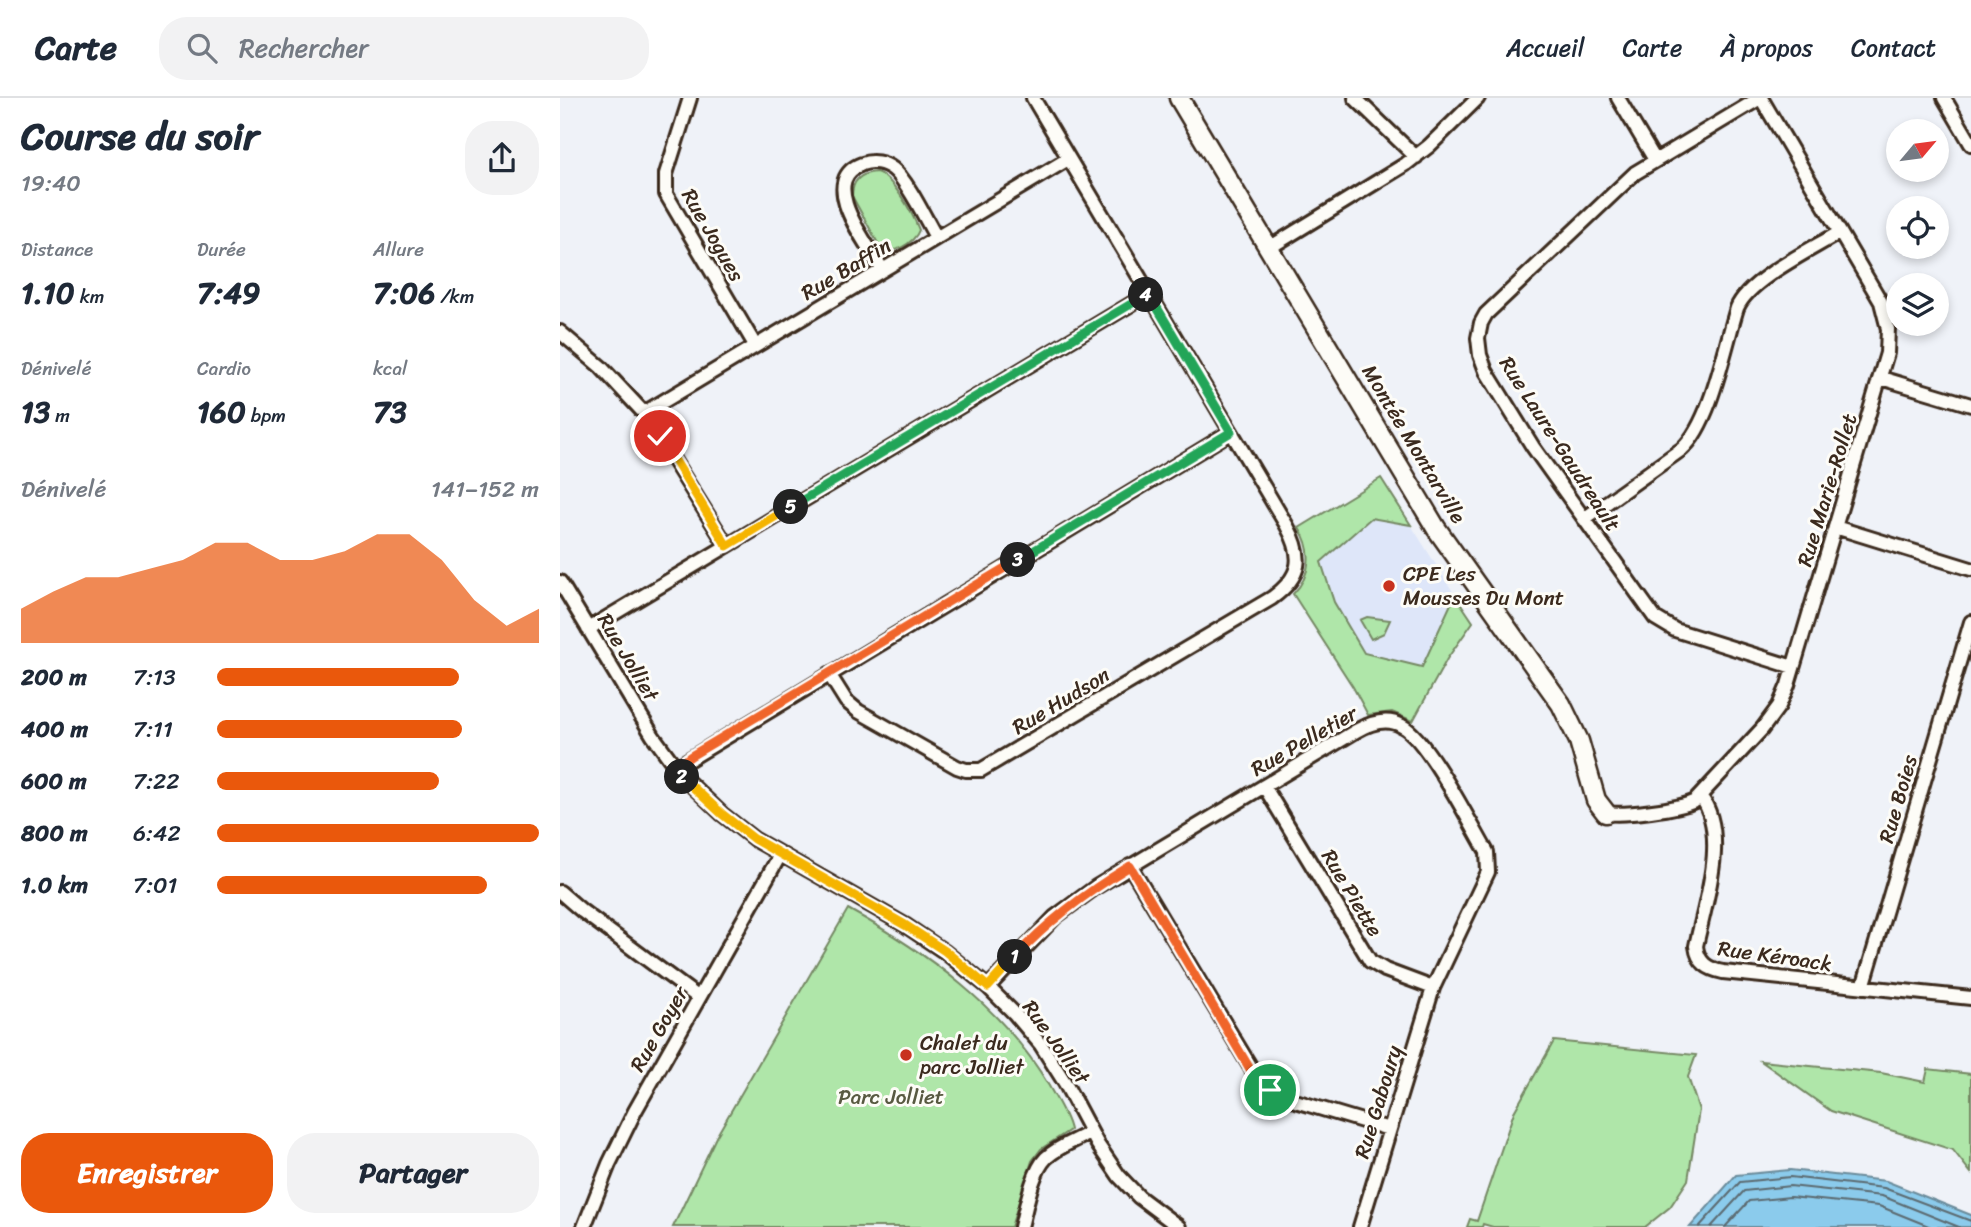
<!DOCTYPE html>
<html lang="fr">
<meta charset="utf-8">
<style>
:root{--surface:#fff;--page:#f2f2f3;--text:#1f2937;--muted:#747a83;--line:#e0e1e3;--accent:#ea580c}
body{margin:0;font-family:Sriracha,sans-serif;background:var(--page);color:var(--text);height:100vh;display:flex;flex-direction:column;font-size:26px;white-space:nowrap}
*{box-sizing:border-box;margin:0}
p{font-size:23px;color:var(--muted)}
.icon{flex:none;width:38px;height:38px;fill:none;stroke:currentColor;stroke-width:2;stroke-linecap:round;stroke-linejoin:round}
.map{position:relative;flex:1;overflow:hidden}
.drawer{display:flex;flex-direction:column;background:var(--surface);width:560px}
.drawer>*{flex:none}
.needle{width:46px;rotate:61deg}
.buttons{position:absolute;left:1326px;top:21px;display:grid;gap:14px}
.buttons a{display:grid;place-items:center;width:63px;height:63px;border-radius:50%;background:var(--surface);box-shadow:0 4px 10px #0003;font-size:35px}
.pin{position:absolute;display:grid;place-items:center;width:60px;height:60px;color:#fff;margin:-30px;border:4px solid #fff;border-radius:50%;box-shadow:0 2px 7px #0007}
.km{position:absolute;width:35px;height:35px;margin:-18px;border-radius:50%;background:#222;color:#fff;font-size:19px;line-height:35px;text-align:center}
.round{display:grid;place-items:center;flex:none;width:74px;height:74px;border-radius:28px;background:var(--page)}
.summary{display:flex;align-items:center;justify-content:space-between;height:119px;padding:0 21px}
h1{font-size:38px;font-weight:800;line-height:52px}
.stats{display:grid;grid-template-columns:repeat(3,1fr);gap:10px;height:119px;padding:7px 21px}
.stats div{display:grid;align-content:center}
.stats b{font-size:30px;font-weight:800}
.stats small{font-size:19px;font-weight:400}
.stats p{font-size:19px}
.chart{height:196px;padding:14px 21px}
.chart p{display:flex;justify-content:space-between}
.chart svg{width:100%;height:126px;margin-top:7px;fill:var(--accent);opacity:.7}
.primary-button{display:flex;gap:14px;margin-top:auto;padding:14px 21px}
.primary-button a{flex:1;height:80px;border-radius:28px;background:var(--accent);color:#fff;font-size:28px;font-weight:800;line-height:80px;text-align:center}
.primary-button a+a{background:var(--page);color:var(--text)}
ul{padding:0 21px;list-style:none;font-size:23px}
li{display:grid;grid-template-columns:112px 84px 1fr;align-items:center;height:52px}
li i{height:18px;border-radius:9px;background:var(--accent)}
header{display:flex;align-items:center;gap:42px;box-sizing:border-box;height:98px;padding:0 35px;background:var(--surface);border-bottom:2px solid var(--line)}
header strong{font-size:33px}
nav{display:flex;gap:38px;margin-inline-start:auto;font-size:24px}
.search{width:490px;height:63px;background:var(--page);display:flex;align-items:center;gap:18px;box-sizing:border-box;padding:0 24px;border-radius:28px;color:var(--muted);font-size:26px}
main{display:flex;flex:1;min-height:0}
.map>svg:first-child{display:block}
</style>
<header>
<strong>Carte</strong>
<div class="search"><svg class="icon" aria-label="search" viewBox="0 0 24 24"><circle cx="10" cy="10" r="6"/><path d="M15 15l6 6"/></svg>Rechercher</div>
<nav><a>Accueil</a><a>Carte</a><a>À propos</a><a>Contact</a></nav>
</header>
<main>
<section class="drawer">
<div class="summary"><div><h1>Course du soir</h1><p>19:40</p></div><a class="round"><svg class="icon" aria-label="share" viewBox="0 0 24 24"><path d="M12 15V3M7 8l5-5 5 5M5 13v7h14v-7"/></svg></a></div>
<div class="stats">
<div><p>Distance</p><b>1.10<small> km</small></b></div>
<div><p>Durée</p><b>7:49</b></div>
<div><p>Allure</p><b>7:06<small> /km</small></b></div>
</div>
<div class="stats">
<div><p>Dénivelé</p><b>13<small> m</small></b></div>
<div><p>Cardio</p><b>160<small> bpm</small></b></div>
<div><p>kcal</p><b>73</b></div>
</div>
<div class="chart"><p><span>Dénivelé</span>141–152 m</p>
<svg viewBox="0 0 160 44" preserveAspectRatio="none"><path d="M0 44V32L10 26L20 21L30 21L40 18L50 15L60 9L70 9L80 15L90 15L100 12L110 6L120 6L130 15L140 29L150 38L160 32V44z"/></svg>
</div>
<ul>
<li><b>200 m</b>7:13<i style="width:75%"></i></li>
<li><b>400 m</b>7:11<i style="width:76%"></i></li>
<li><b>600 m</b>7:22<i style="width:69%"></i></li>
<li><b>800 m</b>6:42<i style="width:100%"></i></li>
<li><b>1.0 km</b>7:01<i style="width:84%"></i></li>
</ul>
<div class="primary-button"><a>Enregistrer</a><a>Partager</a></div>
</section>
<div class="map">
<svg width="1411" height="1129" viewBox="0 0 1411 1129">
<rect width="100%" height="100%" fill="#eff2f8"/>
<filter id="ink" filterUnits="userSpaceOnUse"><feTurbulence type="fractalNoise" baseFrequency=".0143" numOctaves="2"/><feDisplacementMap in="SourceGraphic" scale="14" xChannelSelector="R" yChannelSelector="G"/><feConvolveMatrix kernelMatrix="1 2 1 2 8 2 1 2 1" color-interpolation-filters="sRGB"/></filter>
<g filter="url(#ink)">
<path fill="#dee6f9" d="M811 420 851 427 895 497 862 570 804 555 774 504 761 464Z"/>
<path fill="#afe6a9" stroke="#758864" stroke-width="2" d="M316 74C333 79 353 116 359 132 355 145 331 159 320 149L292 98C292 83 300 75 316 74Z
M821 380 851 427 811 420 761 464 774 504 804 555 862 569 895 497 913 524 887 561 853 623 832 614 808 617 793 589 733 496C752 477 753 451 739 430Z
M807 519 830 522 824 535 811 541 800 522Z
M288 811C366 854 443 909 489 988 496 1001 507 1017 510 1032L481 1051 472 1063 451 1129H113L156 1039Z
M994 943 1136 957 1128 979 1139 1012 1128 1082 1110 1109 1085 1129H933L923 1126 922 1129H907L910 1121 917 1123 954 1014Z
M1201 963 1321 975 1365 984 1368 971 1411 976V1075L1393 1052 1271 1013Z"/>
<path fill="#8bcbec" stroke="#6b8b9a" stroke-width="2" d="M1230 1072 1326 1083 1411 1117V1129H1130L1176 1077Z"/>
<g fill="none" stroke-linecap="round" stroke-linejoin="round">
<path stroke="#5b6a70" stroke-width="2" d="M1139 1129 1180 1084 1230 1079 1324 1090 1411 1123
M1151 1129 1184 1093 1230 1088 1322 1098 1399 1129
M1165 1129 1189 1103 1230 1099 1319 1108 1371 1129"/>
<g stroke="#3b2a1e" stroke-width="18">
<path id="street" d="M130 0 106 76V96L195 247
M795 0 856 59
M1058 0 1095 62
M1200 0 1075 75 926 216 921 225 918 240 920 257 926 273 973 349 1095 520 1115 532 1233 569
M1384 0 1411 46
M709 150 846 66 869 48 918 0
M322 171C308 147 256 83 302 66 312 62 324 64 333 71 347 82 366 122 376 139
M0 234 41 269 84 315 167 448
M1321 280 1411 307
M84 315 508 61
M1024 421 1122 351C1151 325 1165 248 1177 210 1189 181 1253 151 1280 134
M1275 429 1411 471
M0 484 93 638 123 679 162 716 194 741 345 827 385 854 428 889 454 915 481 947 505 985 538 1047 559 1078 579 1099 619 1129
M28 531 588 196
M269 576 286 603 298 613 397 669 406 672H421L712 500C742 478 744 459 727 428L473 0
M115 670 671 334
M704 688 810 863 825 872 873 890
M1141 699C1169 737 1145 805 1136 848 1138 865 1148 871 1163 874L1411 900
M1046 715C1063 718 1119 711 1135 703L1202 631 1219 608 1228 587 1327 255 1328 231 1321 204 1201 0
M570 768 699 983 722 999 829 1031
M0 794 22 813 139 900
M428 889 495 819 536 789 796 633C810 625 827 619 842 628 867 640 911 727 927 754L928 774 873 890 800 1129
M1303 889 1411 524
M24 1129 49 1066 75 1013 220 757
M461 1129C466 1110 472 1074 486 1060 498 1048 517 1042 531 1034"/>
</g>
<g stroke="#3b2a1e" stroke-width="23">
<path id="secondary" d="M619 0 876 430 1001 606 1019 643 1036 702 1046 715"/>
</g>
<use href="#street" stroke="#fdfcf7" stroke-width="12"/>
<use href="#secondary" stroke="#fdfcf7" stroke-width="18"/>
</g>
</g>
<g fill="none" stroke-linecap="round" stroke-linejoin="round" filter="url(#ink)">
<g stroke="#fff" stroke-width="14">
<path id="split-1" d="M455 859C489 822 527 794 570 768L690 971 710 992"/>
</g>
<g stroke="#fff" stroke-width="14">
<path id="split-2" d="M122 679 162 716 194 741 345 827 385 853 428 889 455 859"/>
</g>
<g stroke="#fff" stroke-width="14">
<path id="split-3" d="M122 679 115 670 131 658 458 462"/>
</g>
<g stroke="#fff" stroke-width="14">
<path id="split-4" d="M458 462 671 334 589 196 586 197"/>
</g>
<g stroke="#fff" stroke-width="14">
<path id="split-5" d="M231 409 586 197"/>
</g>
<g stroke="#fff" stroke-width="14">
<path id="split-6" d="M100 338 167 448 231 409"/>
</g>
<use href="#split-1" stroke="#f0652b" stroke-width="9"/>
<use href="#split-2" stroke="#f5b400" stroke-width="9"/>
<use href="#split-3" stroke="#f0652b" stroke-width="9"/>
<use href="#split-4" stroke="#22a559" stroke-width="9"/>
<use href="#split-5" stroke="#22a559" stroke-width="9"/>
<use href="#split-6" stroke="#f5b400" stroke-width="9"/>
</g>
<g fill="#c8321e" stroke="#fdfcf7" stroke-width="2.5">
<circle cx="829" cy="488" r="7"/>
<circle cx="346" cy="957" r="7"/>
</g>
<g text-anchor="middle" stroke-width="6" stroke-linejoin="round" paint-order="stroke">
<g font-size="21" fill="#3b2a1e" stroke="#fdfcf7">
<text transform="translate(153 137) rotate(60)" y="7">Rue Jogues</text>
<text transform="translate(286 171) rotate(-31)" y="7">Rue Baffin</text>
<text transform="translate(854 346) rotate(59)" y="7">Montée Montarville</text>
<text transform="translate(1000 346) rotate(57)" y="7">Rue Laure-Gaudreault</text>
<text transform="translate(1267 392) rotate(-73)" y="7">Rue Marie-Rollet</text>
<text transform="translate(68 559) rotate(59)" y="7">Rue Jolliet</text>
<text transform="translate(501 603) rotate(-31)" y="7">Rue Hudson</text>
<text transform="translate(744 643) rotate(-30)" y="7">Rue Pelletier</text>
<text transform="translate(1338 701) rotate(-74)" y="7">Rue Boies</text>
<text transform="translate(792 795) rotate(59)" y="7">Rue Piette</text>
<text transform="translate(1215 858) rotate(8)" y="7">Rue Kéroack</text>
<text transform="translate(99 931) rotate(-60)" y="7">Rue Goyer</text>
<text transform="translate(496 944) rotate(54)" y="7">Rue Jolliet</text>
<text transform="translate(818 1004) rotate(-73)" y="7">Rue Gaboury</text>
</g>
<g font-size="21" fill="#3b2a1e" stroke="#fdfcf7" text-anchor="start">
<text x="843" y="483">CPE Les<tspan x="843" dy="24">Mousses Du Mont</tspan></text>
<text x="360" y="952">Chalet du<tspan x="360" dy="24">parc Jolliet</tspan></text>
</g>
<g font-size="21" fill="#585941" stroke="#fdfcf7">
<text x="331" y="1006">Parc Jolliet</text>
</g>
</g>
</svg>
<div class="buttons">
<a><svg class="needle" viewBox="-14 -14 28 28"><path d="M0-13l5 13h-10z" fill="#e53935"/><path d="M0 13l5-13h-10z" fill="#747a83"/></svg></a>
<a><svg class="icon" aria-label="locate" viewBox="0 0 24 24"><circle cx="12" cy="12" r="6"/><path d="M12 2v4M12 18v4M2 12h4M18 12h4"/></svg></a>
<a><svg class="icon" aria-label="layers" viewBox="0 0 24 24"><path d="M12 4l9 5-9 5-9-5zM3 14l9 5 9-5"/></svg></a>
</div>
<div class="pin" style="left:710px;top:992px;background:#1e9e55"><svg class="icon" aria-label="arrive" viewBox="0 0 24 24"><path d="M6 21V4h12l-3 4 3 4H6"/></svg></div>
<div class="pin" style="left:100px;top:338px;background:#d93025"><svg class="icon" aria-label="check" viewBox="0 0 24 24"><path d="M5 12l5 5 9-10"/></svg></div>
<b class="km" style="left:455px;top:859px">1</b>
<b class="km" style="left:122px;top:679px">2</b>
<b class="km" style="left:458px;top:462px">3</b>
<b class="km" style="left:586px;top:197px">4</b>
<b class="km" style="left:231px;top:409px">5</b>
</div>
</main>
